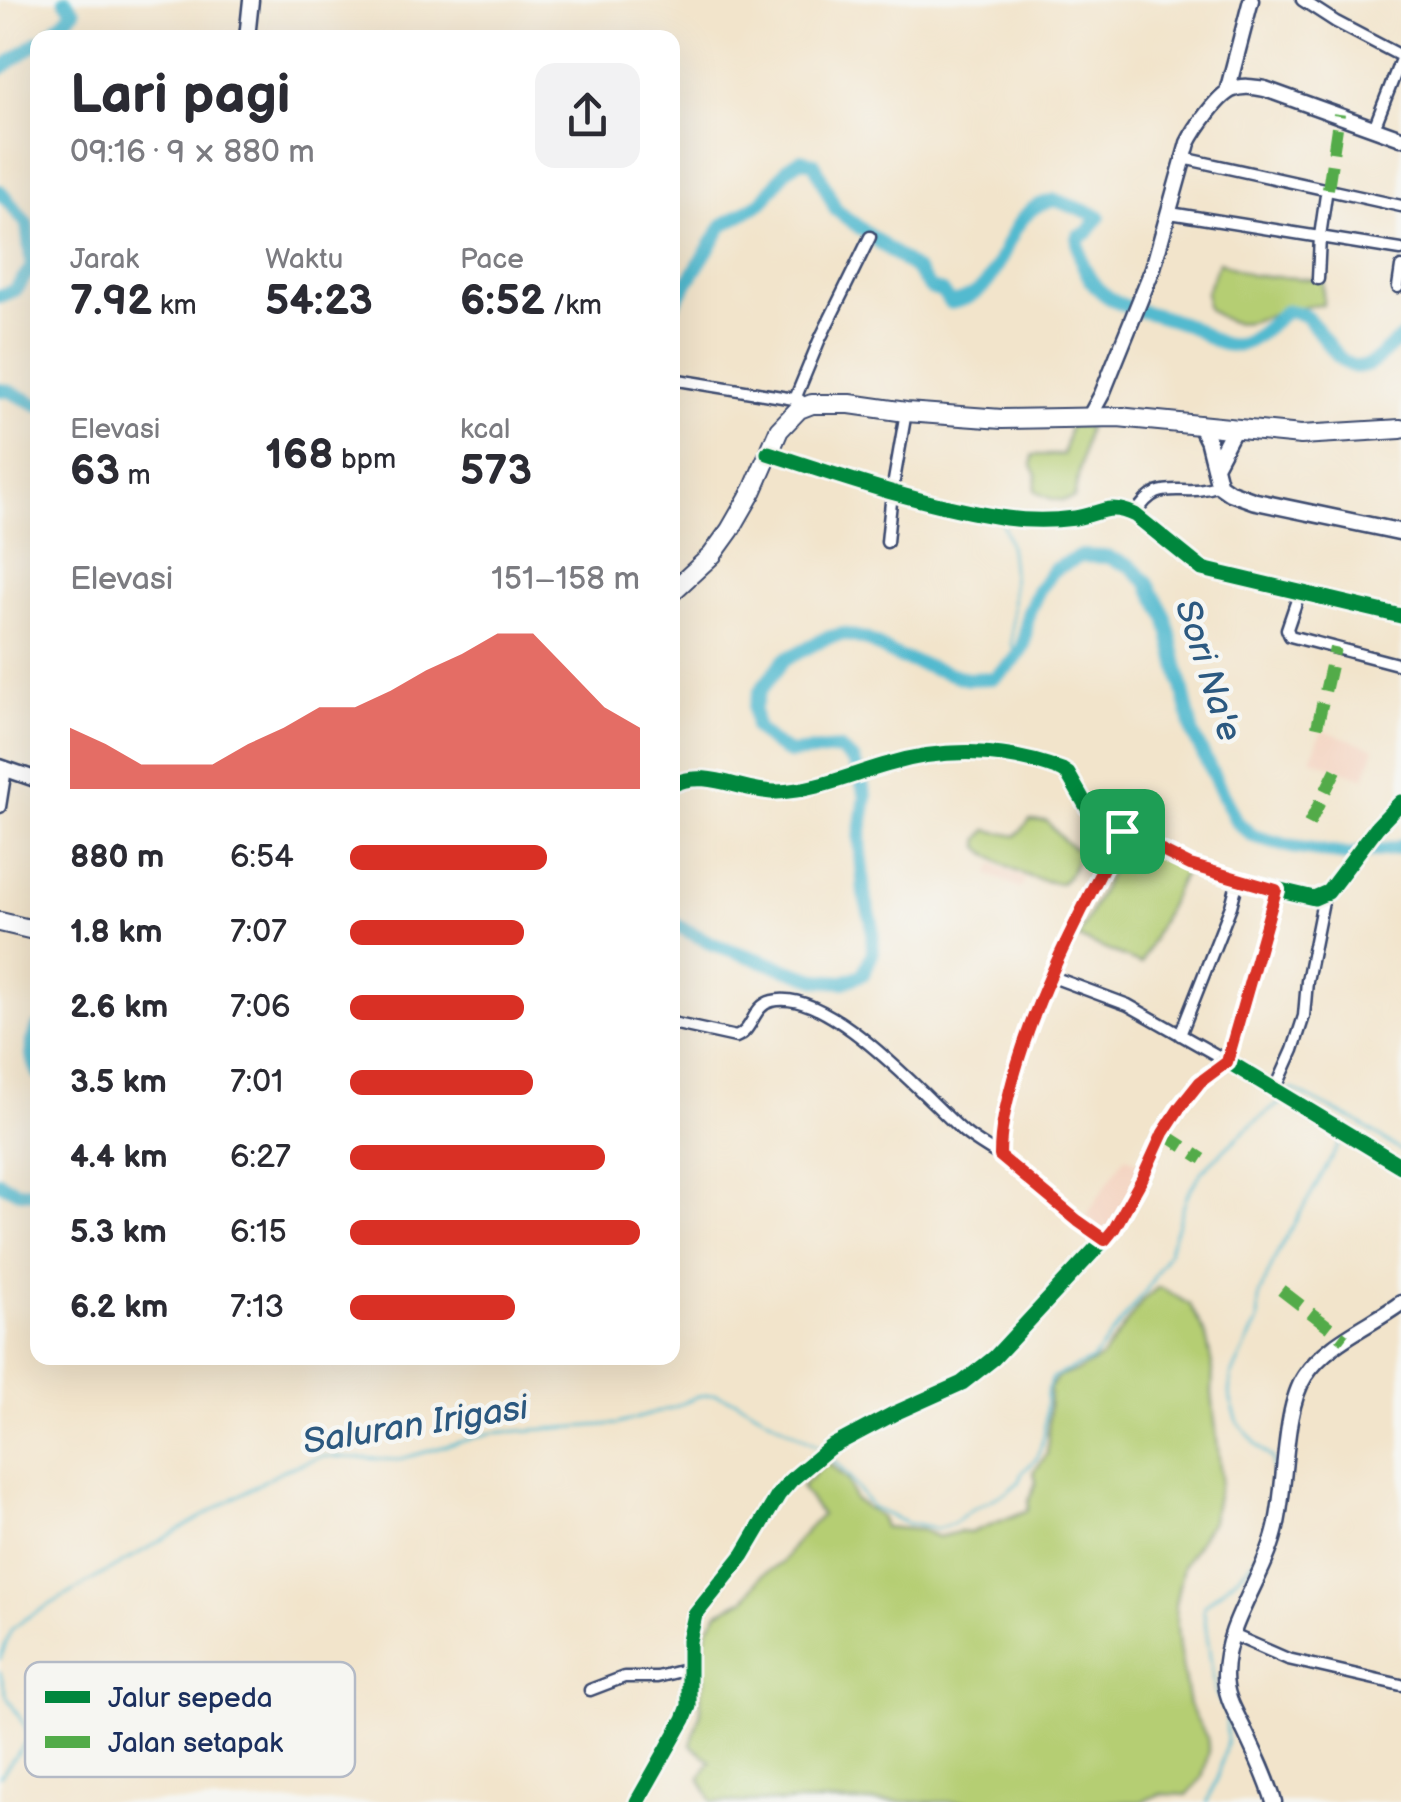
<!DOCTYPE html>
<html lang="id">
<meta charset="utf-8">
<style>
:root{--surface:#fff;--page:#f2f2f3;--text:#2b2b33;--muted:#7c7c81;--accent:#d93025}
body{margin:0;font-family:"Balsamiq Sans",sans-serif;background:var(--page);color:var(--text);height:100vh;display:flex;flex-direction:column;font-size:38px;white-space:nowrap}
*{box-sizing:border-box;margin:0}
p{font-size:32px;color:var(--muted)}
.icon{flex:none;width:55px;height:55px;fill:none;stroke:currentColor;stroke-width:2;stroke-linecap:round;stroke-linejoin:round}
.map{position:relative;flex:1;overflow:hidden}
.side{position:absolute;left:30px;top:30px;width:650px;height:1335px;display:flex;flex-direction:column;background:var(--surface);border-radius:20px;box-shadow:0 10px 40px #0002}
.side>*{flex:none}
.pin{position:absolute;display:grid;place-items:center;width:85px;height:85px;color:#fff;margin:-42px;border-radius:20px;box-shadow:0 5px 15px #0006}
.round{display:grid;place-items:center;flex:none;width:105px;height:105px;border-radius:20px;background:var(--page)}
.headline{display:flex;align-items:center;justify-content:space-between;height:170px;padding:0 40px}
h1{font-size:55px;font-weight:600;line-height:75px}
.stats{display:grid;grid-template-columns:repeat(3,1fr);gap:15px;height:170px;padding:10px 40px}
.stats div{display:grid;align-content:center}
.stats b{font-size:42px;font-weight:600}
.stats small{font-size:28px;font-weight:400}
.stats p{font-size:28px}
.chart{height:280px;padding:20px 40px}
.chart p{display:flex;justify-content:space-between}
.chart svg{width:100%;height:180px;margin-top:10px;fill:var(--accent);opacity:.7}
ul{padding:0 40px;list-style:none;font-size:32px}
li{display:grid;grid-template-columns:160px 120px 1fr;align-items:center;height:75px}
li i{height:25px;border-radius:12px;background:var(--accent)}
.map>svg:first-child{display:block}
</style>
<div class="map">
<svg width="1401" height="1802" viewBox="0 0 1401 1802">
<rect width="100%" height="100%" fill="#f6f6f2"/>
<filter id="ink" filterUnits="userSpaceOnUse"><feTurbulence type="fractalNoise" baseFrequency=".01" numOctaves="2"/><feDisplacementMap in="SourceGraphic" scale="20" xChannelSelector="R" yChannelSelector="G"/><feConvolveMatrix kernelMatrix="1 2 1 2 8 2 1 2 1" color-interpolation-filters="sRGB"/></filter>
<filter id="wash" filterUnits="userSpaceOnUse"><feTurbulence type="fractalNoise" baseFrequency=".0048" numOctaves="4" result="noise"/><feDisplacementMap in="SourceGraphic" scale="40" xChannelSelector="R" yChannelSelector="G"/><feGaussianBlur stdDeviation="2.25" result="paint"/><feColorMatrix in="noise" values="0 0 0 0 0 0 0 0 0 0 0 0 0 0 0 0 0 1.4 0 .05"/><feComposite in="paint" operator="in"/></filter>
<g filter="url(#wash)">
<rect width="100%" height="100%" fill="#f2e4cb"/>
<path fill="#f4d3c0" d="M1322 730 1375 748 1365 778 1311 759Z
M993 864 1025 879 1021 889 988 874Z
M1125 1156 1147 1166 1106 1235 1086 1216Z"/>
<path fill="#b5ce73" stroke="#687e68" stroke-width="2.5" d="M1219 262 1250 275 1323 280V305C1310 306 1296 307 1282 311 1249 321 1237 333 1207 308L1206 292Z
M1070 425 1088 426 1074 498C1061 503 1046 499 1035 490L1037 475 1032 466 1033 455H1063Z
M1030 820 1047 821 1064 841 1077 850C1077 862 1070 876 1061 883 1032 882 1000 866 980 847L979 840 987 830 1016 836Z
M1126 840 1187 866 1141 964 1078 938Z
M1157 1288H1162L1190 1305 1206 1336 1213 1369 1212 1393 1221 1477 1212 1520 1183 1566 1175 1605 1179 1648 1189 1705 1207 1738 1209 1751 1202 1778 1187 1795 1161 1794 1140 1802H712L700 1778 711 1761 691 1745 700 1714 701 1694 705 1677 701 1663 704 1656V1640L709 1626 718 1612 745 1599 762 1575 782 1563 795 1543 821 1515 801 1487 827 1462 848 1481 854 1499 880 1517 884 1527 922 1530 938 1537 959 1532 970 1533 1028 1510 1029 1500 1036 1482 1034 1472 1047 1454 1050 1388 1058 1376 1077 1371 1102 1357 1143 1300Z"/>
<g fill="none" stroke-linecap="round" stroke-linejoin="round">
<path stroke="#52bacf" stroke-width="2.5" d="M1001 521C1018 555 1011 607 1012 646L1019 654
M1291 1091 1292 1089 1359 1123 1401 1151
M832 1459 848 1476 872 1508 906 1523 936 1529 952 1524 969 1511 1007 1492 1020 1481 1022 1473 1038 1457 1044 1434 1047 1391 1053 1377 1092 1360 1147 1289 1168 1253 1188 1193 1202 1171 1251 1125 1283 1101
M1274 1494 1272 1459 1258 1446 1238 1422 1229 1394 1231 1377 1258 1321 1259 1295 1278 1252 1343 1138
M0 1659 11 1630 25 1619 281 1471 323 1456 397 1460 491 1433 618 1424 675 1407 698 1396 715 1394 737 1401 822 1448
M0 1672 7 1697 26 1728 27 1741 0 1776
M1207 1802 1218 1777 1227 1741 1226 1713 1215 1691 1203 1607 1253 1562 1265 1540"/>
<path stroke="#52bacf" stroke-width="14" d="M46 38 74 11 65 0
M0 69 38 42
M0 191 27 224 32 267 15 290 0 296
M672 307 723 225 762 202 788 168 801 160 814 163 836 210 916 270 930 288 942 292 951 303C1007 292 996 239 1032 209 1039 204 1047 202 1055 200L1099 216 1087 233 1078 236C1077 245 1079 250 1081 259 1098 312 1142 307 1187 325 1205 333 1216 347 1236 345 1255 343 1271 321 1287 311 1294 312 1297 312 1303 315 1322 326 1339 380 1370 364 1379 359 1392 345 1401 338
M0 390 9 391 38 405
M672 923 713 944 818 980 844 982 863 974 873 952 872 922 864 894 860 839 866 796 854 761 839 749 789 753 774 744 756 728 754 709 760 691 784 660 826 638 843 634 865 639 898 657 967 679 994 678 1013 662 1019 654 1024 644 1028 614 1038 591 1053 570 1081 556 1107 557 1130 566 1147 582 1166 617 1193 734 1236 821 1253 836 1292 847 1346 855 1397 848 1401 846
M38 1027C29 1043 30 1057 38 1074
M0 1182C12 1190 23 1195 38 1190"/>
</g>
</g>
<g filter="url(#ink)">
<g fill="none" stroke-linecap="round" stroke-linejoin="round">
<g stroke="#3b4a6e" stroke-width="15">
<path id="street" d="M1302 0 1336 22 1401 56
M1374 128 1401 59
M1183 158 1401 206
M1170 213 1401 250
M1318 279 1320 236 1327 188
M1398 287 1401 267
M672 379 800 400
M795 399 819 341 870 237
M768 453C845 478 925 506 1006 518 1028 521 1053 521 1075 518 1101 514 1107 502 1135 515L1202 569 1401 616
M1135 515C1159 473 1181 500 1219 485
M887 542 892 492 906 412
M1299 594 1287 629 1290 636 1401 665
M672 785C706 767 742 793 777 792 816 791 852 774 889 764 946 747 1006 749 1062 770L1068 774 1087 807 1146 844 1191 865 1238 880 1314 898 1328 892 1377 827 1401 802
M0 807 6 769
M1050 976 1128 1005 1227 1061 1276 889
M672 1023 736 1037C754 1030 752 1006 772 1001 828 986 925 1098 964 1132 976 1142 990 1149 1003 1158 1037 1185 1069 1215 1105 1240
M1180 1035 1231 906 1238 880
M1275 1090 1293 1050 1304 1016 1307 981 1324 896
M1000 1156C1000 1129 1007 1105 1013 1079 1037 992 1081 912 1122 831
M1233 1635 1288 1659 1401 1685
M590 1690 624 1677H657L689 1669"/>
</g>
<g stroke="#3b4a6e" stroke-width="19">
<path id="secondary" d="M247 38 251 0
M1227 92 1251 0
M1090 416 1102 394 1153 268 1188 143C1195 129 1217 97 1231 90 1242 85 1254 87 1265 89L1401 138
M0 767 38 780
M637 1802 684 1719 689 1706V1641L695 1615 743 1555 779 1494 791 1480 829 1448 895 1413 962 1383 994 1358 1114 1229 1142 1179 1163 1133 1180 1107 1200 1082 1227 1061 1401 1166
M1274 1802C1267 1778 1256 1755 1245 1732 1236 1713 1225 1697 1225 1675 1225 1624 1263 1580 1275 1532 1287 1488 1282 1411 1305 1376 1327 1342 1370 1326 1401 1303"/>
</g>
<g stroke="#3b4a6e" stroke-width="20">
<path id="primary" d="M1200 425 1208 441 1219 485 1229 492 1254 501 1401 532
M1215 465 1234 429"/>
</g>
<g stroke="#3b4a6e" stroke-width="22">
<path id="highway" d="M672 592 712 555 730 530 753 490 779 430 799 409 812 404H850L906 412 1002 419 1118 417 1301 435 1401 429
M0 922 38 931"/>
</g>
<use href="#street" stroke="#fff" stroke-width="10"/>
<use href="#secondary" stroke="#fff" stroke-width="14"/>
<use href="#primary" stroke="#fff" stroke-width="15"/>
<use href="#highway" stroke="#fff" stroke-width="18"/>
<path stroke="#52ab49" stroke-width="12" stroke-dasharray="25 12" stroke-linecap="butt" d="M1328 189 1339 114
M1317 727 1335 648
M1309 824 1336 770
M1163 1133 1203 1159
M1281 1290 1345 1339"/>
<g stroke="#f6f6f2" stroke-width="21">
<path id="cycleway" d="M768 453C845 478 925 506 1006 518 1028 521 1053 521 1075 518 1101 514 1107 502 1135 515L1202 569 1401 616
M672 785C706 767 742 793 777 792 816 791 852 774 889 764 946 747 1006 749 1062 770L1068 774 1087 807 1146 844 1191 865 1238 880 1314 898 1328 892 1377 827 1401 802
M637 1802 684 1719 689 1706V1641L695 1615 743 1555 779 1494 791 1480 829 1448 895 1413 962 1383 994 1358 1114 1229 1142 1179 1163 1133 1180 1107 1200 1082 1227 1061 1401 1166"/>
</g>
<use href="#cycleway" stroke="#00873e" stroke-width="15"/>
</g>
</g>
<g fill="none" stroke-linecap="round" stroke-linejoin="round" filter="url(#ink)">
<g stroke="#fff" stroke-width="20">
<path id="route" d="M1122 831 1190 865 1276 890 1227 1062 1200 1082 1180 1107 1163 1133 1142 1179 1114 1229 1105 1240 1078 1221 1000 1156C1000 1129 1006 1105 1013 1079 1037 991 1081 912 1122 831Z"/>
</g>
<use href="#route" stroke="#d93025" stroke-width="12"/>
</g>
<g text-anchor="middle" stroke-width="9" stroke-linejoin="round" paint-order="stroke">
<g font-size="35" font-style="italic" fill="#2c5980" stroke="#f6f6f2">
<text transform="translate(1209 670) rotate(72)" y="12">Sori Na'e</text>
<text transform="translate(415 1424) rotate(-9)" y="12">Saluran Irigasi</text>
</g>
</g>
<rect x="25" y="1662" width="330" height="115" rx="15" fill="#f6f6f2" stroke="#b4bac6" stroke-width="2.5"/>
<rect x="45" y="1691" width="45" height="12" fill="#00873e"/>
<rect x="45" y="1736" width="45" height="12" fill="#52ab49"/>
<g font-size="28" fill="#1b2f5e">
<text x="108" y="1707">Jalur sepeda</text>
<text x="108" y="1752">Jalan setapak</text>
</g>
</svg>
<div class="pin" style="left:1122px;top:831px;background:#1e9e55"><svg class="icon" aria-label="arrive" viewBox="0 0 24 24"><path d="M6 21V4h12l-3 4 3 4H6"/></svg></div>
<section class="side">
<div class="headline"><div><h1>Lari pagi</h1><p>09:16 · 9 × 880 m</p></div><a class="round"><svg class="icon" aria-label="share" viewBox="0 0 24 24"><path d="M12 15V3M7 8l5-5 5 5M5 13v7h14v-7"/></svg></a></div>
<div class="stats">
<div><p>Jarak</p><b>7.92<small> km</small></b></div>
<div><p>Waktu</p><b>54:23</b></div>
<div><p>Pace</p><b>6:52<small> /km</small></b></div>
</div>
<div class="stats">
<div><p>Elevasi</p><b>63<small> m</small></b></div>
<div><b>168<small> bpm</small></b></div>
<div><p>kcal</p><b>573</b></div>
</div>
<div class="chart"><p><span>Elevasi</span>151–158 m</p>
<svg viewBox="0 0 160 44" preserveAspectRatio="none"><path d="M0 44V29L10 33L20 38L30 38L40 38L50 33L60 29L70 24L80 24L90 20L100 15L110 11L120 6L130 6L140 15L150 24L160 29V44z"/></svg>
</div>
<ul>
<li><b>880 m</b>6:54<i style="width:68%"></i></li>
<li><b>1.8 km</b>7:07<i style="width:60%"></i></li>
<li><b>2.6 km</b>7:06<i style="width:60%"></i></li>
<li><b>3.5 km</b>7:01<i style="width:63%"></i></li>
<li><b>4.4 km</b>6:27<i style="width:88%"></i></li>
<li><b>5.3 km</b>6:15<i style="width:100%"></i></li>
<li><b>6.2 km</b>7:13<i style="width:57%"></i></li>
</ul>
</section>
</div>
